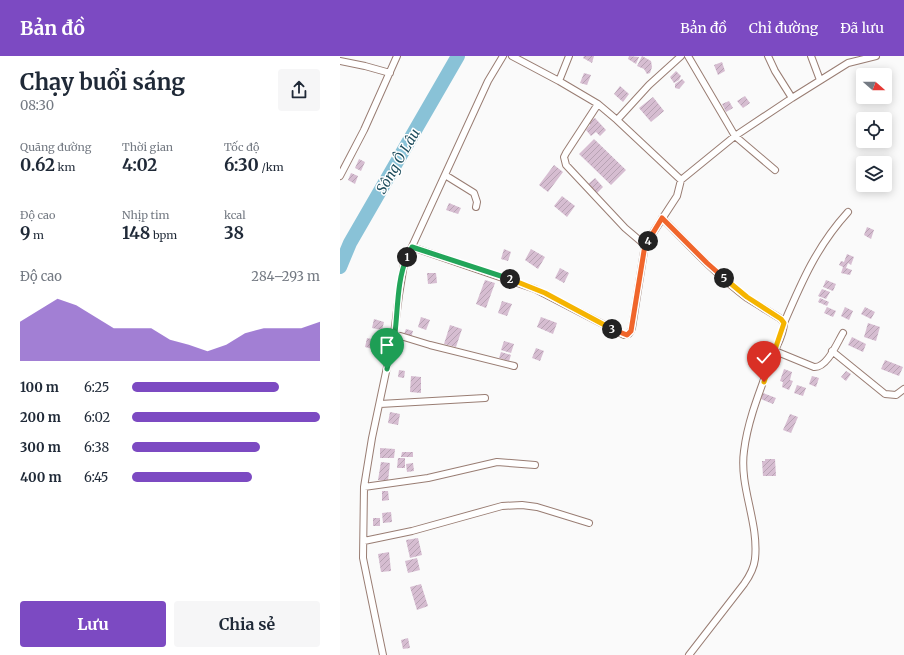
<!DOCTYPE html>
<html lang="vi">
<meta charset="utf-8">
<style>
:root{--surface:#fff;--page:#f6f6f7;--text:#1f2937;--muted:#747a83;--accent:#7c4ac2}
body{margin:0;font-family:Merriweather,serif;background:var(--page);color:var(--text);height:100vh;display:flex;flex-direction:column;font-size:15px;white-space:nowrap}
*{box-sizing:border-box;margin:0}
p{font-size:13px;color:var(--muted)}
.icon{flex:none;width:22px;height:22px;fill:none;stroke:currentColor;stroke-width:2;stroke-linecap:round;stroke-linejoin:round}
.map{position:relative;flex:1;overflow:hidden}
.sheet{display:flex;flex-direction:column;background:var(--surface);width:340px}
.sheet>*{flex:none}
.needle{width:26px;rotate:110deg}
.controls{position:absolute;left:516px;top:12px;display:grid;gap:8px}
.controls a{display:grid;place-items:center;width:36px;height:36px;border-radius:4px;background:var(--surface);box-shadow:0 2px 10px #0003;font-size:20px}
.pin{position:absolute;display:grid;place-items:center;width:34px;height:34px;color:#fff;margin:-41px -17px;border-radius:50% 50% 50% 0;rotate:-45deg;box-shadow:0 0 4px #0007}
.pin .icon{rotate:45deg}
.km{position:absolute;width:20px;height:20px;margin:-10px;border-radius:50%;background:#222;color:#fff;font-size:11px;line-height:20px;text-align:center}
.round{display:grid;place-items:center;flex:none;width:42px;height:42px;border-radius:4px;background:var(--page)}
.overview{display:flex;align-items:center;justify-content:space-between;height:68px;padding:0 20px}
h1{font-size:22px;font-weight:700;line-height:30px}
.figures{display:grid;grid-template-columns:repeat(3,1fr);gap:6px;height:68px;padding:4px 20px}
.figures div{display:grid;align-content:center}
.figures b{font-size:17px;font-weight:700}
.figures small{font-size:11px;font-weight:400}
.figures p{font-size:11px}
.chart{height:112px;padding:8px 20px}
.chart p{display:flex;justify-content:space-between}
.chart svg{width:100%;height:72px;margin-top:4px;fill:var(--accent);opacity:.7}
.cta{display:flex;gap:8px;margin-top:auto;padding:8px 20px}
.cta a{flex:1;height:46px;border-radius:4px;background:var(--accent);color:#fff;font-size:16px;font-weight:700;line-height:46px;text-align:center}
.cta a+a{background:var(--page);color:var(--text)}
ul{padding:0 20px;list-style:none;font-size:13px}
li{display:grid;grid-template-columns:64px 48px 1fr;align-items:center;height:30px}
li i{height:10px;border-radius:5px;background:var(--accent)}
header{display:flex;align-items:center;gap:24px;box-sizing:border-box;height:56px;padding:0 20px;background:var(--accent);color:#fff}
header strong{font-size:19px}
nav{display:flex;gap:22px;margin-inline-start:auto;font-size:14px}
main{display:flex;flex:1;min-height:0}
.map>svg:first-child{display:block}
</style>
<header>
<strong>Bản đồ</strong>
<nav><a>Bản đồ</a><a>Chỉ đường</a><a>Đã lưu</a></nav>
</header>
<main>
<section class="sheet">
<div class="overview"><div><h1>Chạy buổi sáng</h1><p>08:30</p></div><a class="round"><svg class="icon" aria-label="share" viewBox="0 0 24 24"><path d="M12 15V3M7 8l5-5 5 5M5 13v7h14v-7"/></svg></a></div>
<div class="figures">
<div><p>Quãng đường</p><b>0.62<small> km</small></b></div>
<div><p>Thời gian</p><b>4:02</b></div>
<div><p>Tốc độ</p><b>6:30<small> /km</small></b></div>
</div>
<div class="figures">
<div><p>Độ cao</p><b>9<small> m</small></b></div>
<div><p>Nhịp tim</p><b>148<small> bpm</small></b></div>
<div><p>kcal</p><b>38</b></div>
</div>
<div class="chart"><p><span>Độ cao</span>284–293 m</p>
<svg viewBox="0 0 160 44" preserveAspectRatio="none"><path d="M0 44V20L10 13L20 6L30 10L40 17L50 24L60 24L70 24L80 31L90 34L100 38L110 34L120 27L130 24L140 24L150 24L160 20V44z"/></svg>
</div>
<ul>
<li><b>100 m</b>6:25<i style="width:78%"></i></li>
<li><b>200 m</b>6:02<i style="width:100%"></i></li>
<li><b>300 m</b>6:38<i style="width:68%"></i></li>
<li><b>400 m</b>6:45<i style="width:64%"></i></li>
</ul>
<div class="cta"><a>Lưu</a><a>Chia sẻ</a></div>
</section>
<div class="map">
<svg width="564" height="599" viewBox="0 0 564 599">
<defs>
<pattern id="building-hatch" width="6" height="6" patternUnits="userSpaceOnUse"><rect width="6" height="6" fill="#d6bdd1"/><path d="M-1 1l2-2M0 6l6-6M5 7l2-2" fill="none" stroke="#b7a2b3"/></pattern>
</defs>
<rect width="100%" height="100%" fill="#fafafa"/>
<g fill="none" stroke-linecap="round" stroke-linejoin="round">
<path stroke="#89c2d7" stroke-width="14" d="M0 211 10 187 118 0"/>
</g>
<path fill="url(#building-hatch)" d="M244 0H254L252 7 243 2Z
M289 0 299 1 296 8 288 3Z
M302 0 311 5 312 11 310 17 307 18 304 13 297 10Z
M382 6 385 15 378 19 374 9Z
M336 15 341 20 339 24 334 27 330 21Z
M244 17 251 19 247 29 240 27Z
M342 23 345 26 339 33 335 32V28Z
M280 30 289 38 283 46 274 38Z
M405 40 410 47 403 52 397 45Z
M313 41 324 55 311 66 299 52Z
M389 45 393 52 386 56 382 48Z
M255 62 266 74 260 80 256 76 251 80 246 74 250 69 249 65Z
M254 83 286 114 271 129 239 98Z
M19 103 25 106 21 115 15 112Z
M214 109 223 116 208 136 199 129Z
M11 117 18 120 15 128 8 124Z
M255 122 263 131 256 138 247 129Z
M222 140 235 150 227 161 214 150Z
M109 147 121 152 118 158 106 154Z
M527 171 534 174 531 183 524 179Z
M164 193 171 196 168 205 161 203Z
M191 193 205 201 198 213 185 204Z
M507 198 514 201 511 209 508 207 506 212 512 214 510 219 501 217 503 211 499 209 501 205 504 206Z
M220 212 229 217 224 227 215 222Z
M87 217H96L97 227 88 228Z
M145 224 155 227 146 252 136 248Z
M486 224 496 228 493 235 483 231Z
M482 233 490 236 486 243 478 240Z
M480 242 489 246 487 250 478 246Z
M162 245 172 248 167 260 158 257Z
M487 251 496 255 493 261 484 257Z
M505 251 513 255 509 264 501 260Z
M525 251 535 256 531 263 521 258Z
M81 261 90 264 86 274 78 271Z
M201 261 217 267 213 278 197 271Z
M34 263 44 266 42 274 32 272Z
M528 267 540 271 536 285 524 281Z
M110 269 122 273 116 291 104 288Z
M66 273 73 275 71 282 63 280Z
M512 281 526 288 523 296 508 289Z
M27 282 44 286 41 295 25 291Z
M164 285 174 288 171 297 161 294Z
M196 292 204 295 200 305 192 302Z
M161 296 171 299 169 305 159 302Z
M545 304 563 311 559 320 541 313Z
M444 313 452 316 450 324 453 325 449 334 442 331 443 326 440 325Z
M59 314 65 315 64 322 58 321Z
M506 315 511 318 506 325 501 321Z
M71 320 81 321V337L70 336Z
M472 320 479 322 476 331 469 328Z
M457 329 466 332 463 340 454 337Z
M423 337 436 342 433 348 421 343Z
M50 356 60 358 58 369 48 367Z
M450 358 458 361 451 377 443 374Z
M40 392 55 393 54 402H40Z
M62 396H73V401H61Z
M58 402H65V412H57Z
M425 403H435L436 420H423L422 405H425Z
M41 406 50 407 48 425 38 424Z
M73 407 74 415 67 416 66 408Z
M42 435H48L49 444 42 445Z
M51 456 52 466 43 467 42 457Z
M33 462H40V470H33Z
M78 482 82 499 70 502 66 484Z
M49 496 51 515 41 516 38 498Z
M77 502 80 514 68 517 65 505Z
M81 528 88 550 77 554 70 531Z
M68 582 70 592 63 593 61 584Z"/>
<g fill="none" stroke-linecap="round" stroke-linejoin="round">
<g stroke="#997d73" stroke-width="8">
<path id="street" d="M172 0 219 25 258 48 277 64 341 124 395 80 452 42 508 7 536 0
M348 0 395 80 435 114
M428 0 435 15 452 42
M471 0 480 24
M0 5 25 10 50 17
M219 25 229 0
M258 48 226 97 224 101 226 109 285 172 305 189
M277 64 309 29 341 0
M105 119 134 137 137 146 136 151
M0 120 24 74 57 0
M322 162C349 189 376 219 407 242 418 249 430 256 441 263L444 267C444 278 437 289 433 299 422 330 408 362 404 395 399 431 419 466 415 503 414 512 409 521 404 528L349 599
M72 191 195 233 284 279C289 279 291 276 292 272L305 189 337 140 341 124
M444 267C462 225 477 190 508 156
M54 278 90 289 174 310
M435 295 474 311C487 312 497 287 503 277
M492 295 545 338 556 339 564 333
M40 348 145 342
M24 431 88 422 157 406 195 409
M24 485 72 475 162 450 182 449 197 451 249 467
M43 599 23 502 24 431 32 382 54 278 59 239 64 208 148 25 163 0"/>
</g>
<use href="#street" stroke="#fff" stroke-width="6"/>
</g>
<g fill="none" stroke-linecap="round" stroke-linejoin="round">
<g stroke="#fff" stroke-width="8">
<path id="split-1" d="M47 313C50 301 53 289 55 277 58 252 57 224 67 201"/>
</g>
<g stroke="#fff" stroke-width="8">
<path id="split-2" d="M67 201 72 191 170 223"/>
</g>
<g stroke="#fff" stroke-width="8">
<path id="split-3" d="M170 223 205 237 272 273"/>
</g>
<g stroke="#fff" stroke-width="8">
<path id="split-4" d="M272 273 287 279 291 275 305 189 308 185"/>
</g>
<g stroke="#fff" stroke-width="8">
<path id="split-5" d="M308 185 322 162 367 207 384 222"/>
</g>
<g stroke="#fff" stroke-width="8">
<path id="split-6" d="M384 222 407 241 441 263 444 267 424 326"/>
</g>
<use href="#split-1" stroke="#22a559" stroke-width="5"/>
<use href="#split-2" stroke="#22a559" stroke-width="5"/>
<use href="#split-3" stroke="#f5b400" stroke-width="5"/>
<use href="#split-4" stroke="#f0652b" stroke-width="5"/>
<use href="#split-5" stroke="#f0652b" stroke-width="5"/>
<use href="#split-6" stroke="#f5b400" stroke-width="5"/>
</g>
<g text-anchor="middle" stroke-width="3" stroke-linejoin="round" paint-order="stroke">
<g font-size="14" font-style="italic" fill="#1d4d5d" stroke="#fff">
<text transform="translate(58 105) rotate(-60)" y="5">Sông Ô Lâu</text>
</g>
</g>
</svg>
<div class="controls">
<a><svg class="needle" viewBox="-14 -14 28 28"><path d="M0-13l5 13h-10z" fill="#e53935"/><path d="M0 13l5-13h-10z" fill="#747a83"/></svg></a>
<a><svg class="icon" aria-label="locate" viewBox="0 0 24 24"><circle cx="12" cy="12" r="6"/><path d="M12 2v4M12 18v4M2 12h4M18 12h4"/></svg></a>
<a><svg class="icon" aria-label="layers" viewBox="0 0 24 24"><path d="M12 4l9 5-9 5-9-5zM3 14l9 5 9-5"/></svg></a>
</div>
<div class="pin" style="left:47px;top:313px;background:#1e9e55"><svg class="icon" aria-label="arrive" viewBox="0 0 24 24"><path d="M6 21V4h12l-3 4 3 4H6"/></svg></div>
<div class="pin" style="left:424px;top:326px;background:#d93025"><svg class="icon" aria-label="check" viewBox="0 0 24 24"><path d="M5 12l5 5 9-10"/></svg></div>
<b class="km" style="left:67px;top:201px">1</b>
<b class="km" style="left:170px;top:223px">2</b>
<b class="km" style="left:272px;top:273px">3</b>
<b class="km" style="left:308px;top:185px">4</b>
<b class="km" style="left:384px;top:222px">5</b>
</div>
</main>
